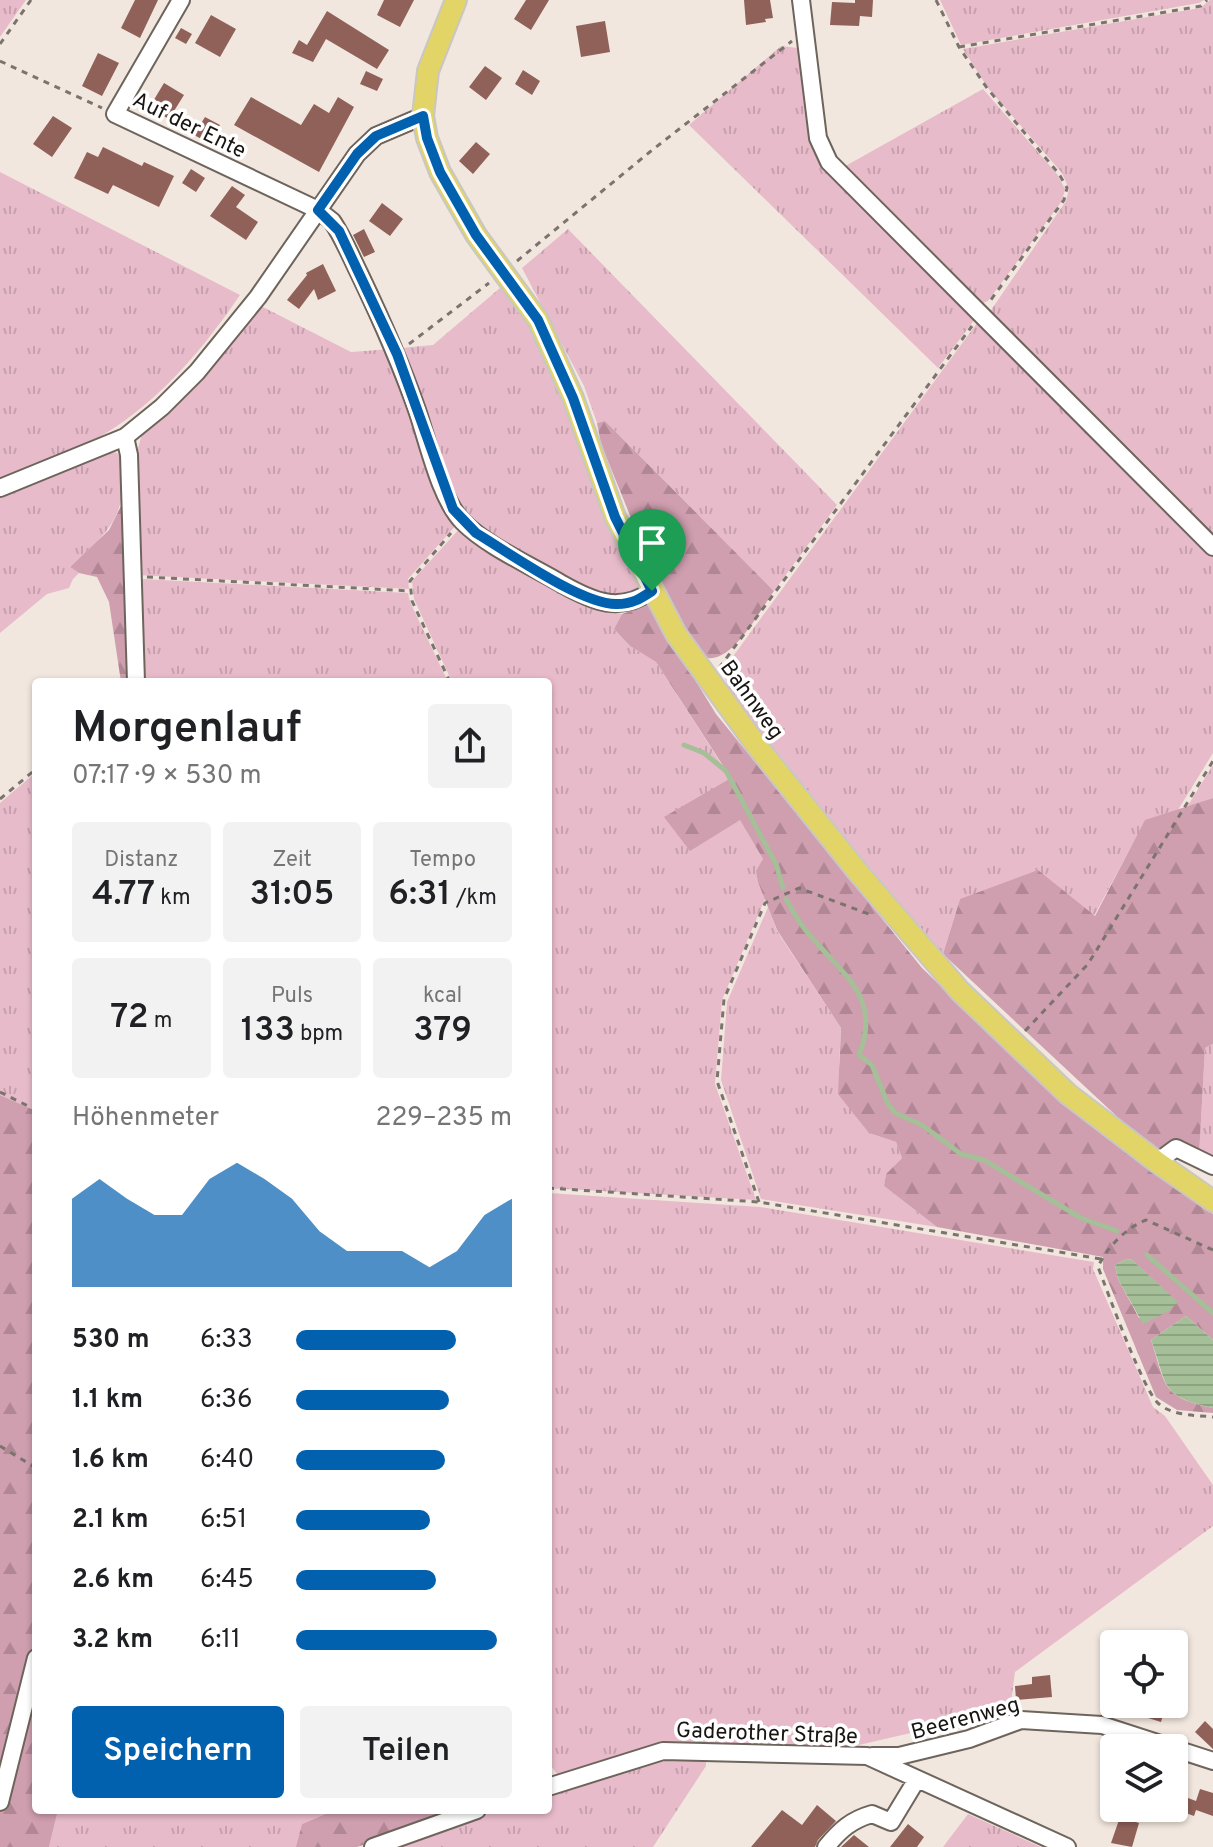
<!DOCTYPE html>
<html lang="de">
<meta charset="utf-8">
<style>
:root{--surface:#fff;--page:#f2f2f2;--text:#202124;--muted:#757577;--accent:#0261ae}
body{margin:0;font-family:Overpass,sans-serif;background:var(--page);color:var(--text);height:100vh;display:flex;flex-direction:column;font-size:30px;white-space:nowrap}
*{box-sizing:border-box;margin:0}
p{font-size:26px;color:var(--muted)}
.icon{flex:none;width:44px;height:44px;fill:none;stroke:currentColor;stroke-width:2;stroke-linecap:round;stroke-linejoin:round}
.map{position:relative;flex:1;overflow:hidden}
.sheet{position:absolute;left:32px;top:678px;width:520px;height:1136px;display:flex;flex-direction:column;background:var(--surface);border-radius:8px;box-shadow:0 2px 6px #0004}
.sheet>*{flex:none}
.controls{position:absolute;left:1100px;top:1630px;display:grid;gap:16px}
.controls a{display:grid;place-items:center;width:88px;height:88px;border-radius:8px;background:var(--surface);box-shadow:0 2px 6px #0004;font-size:40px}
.pin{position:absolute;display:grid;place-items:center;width:68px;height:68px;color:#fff;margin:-82px -34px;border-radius:50% 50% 50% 0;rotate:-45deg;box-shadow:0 0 8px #0007}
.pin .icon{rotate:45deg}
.round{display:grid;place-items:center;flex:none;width:84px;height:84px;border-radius:8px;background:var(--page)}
.overview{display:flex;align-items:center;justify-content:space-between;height:136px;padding:0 40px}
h1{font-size:44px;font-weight:600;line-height:60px}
.stats{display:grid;grid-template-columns:repeat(3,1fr);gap:12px;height:136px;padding:8px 40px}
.stats div{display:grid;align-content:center;border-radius:8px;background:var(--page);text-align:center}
.stats b{font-size:34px;font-weight:600}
.stats small{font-size:22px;font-weight:400}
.stats p{font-size:22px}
.chart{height:224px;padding:16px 40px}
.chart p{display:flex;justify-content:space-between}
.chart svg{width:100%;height:144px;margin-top:8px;fill:var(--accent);opacity:.7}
.action{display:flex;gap:16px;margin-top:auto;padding:16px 40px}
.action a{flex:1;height:92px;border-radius:8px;background:var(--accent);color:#fff;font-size:32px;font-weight:600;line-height:92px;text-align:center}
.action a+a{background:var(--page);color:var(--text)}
ul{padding:0 40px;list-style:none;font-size:26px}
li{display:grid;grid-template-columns:128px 96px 1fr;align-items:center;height:60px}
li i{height:20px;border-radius:10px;background:var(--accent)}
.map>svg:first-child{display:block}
</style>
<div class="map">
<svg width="1213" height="1847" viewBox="0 0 1213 1847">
<defs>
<pattern id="grass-tufts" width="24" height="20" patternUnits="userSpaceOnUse" patternTransform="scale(2)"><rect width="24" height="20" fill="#e8bbcb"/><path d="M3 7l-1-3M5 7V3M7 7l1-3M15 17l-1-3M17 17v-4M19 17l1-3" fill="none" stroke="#c6a0ad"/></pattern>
<pattern id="forest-firs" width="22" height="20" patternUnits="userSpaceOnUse" patternTransform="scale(2)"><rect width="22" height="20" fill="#cf9eaf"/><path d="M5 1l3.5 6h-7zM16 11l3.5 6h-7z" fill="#b18796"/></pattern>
<pattern id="water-rules" width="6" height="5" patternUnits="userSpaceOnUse" patternTransform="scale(2)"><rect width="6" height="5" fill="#a5bf98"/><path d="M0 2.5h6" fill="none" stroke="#8da382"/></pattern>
</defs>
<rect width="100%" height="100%" fill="#f2e7de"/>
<path fill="url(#grass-tufts)" d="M0 0H26L0 37Z
M940 0H1204L1199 3 961 45Z
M1210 0H1213V542L989 313 1066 201 1069 189 1062 173 988 88 963 49 1200 8Z
M781 46 798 48 804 59 816 144 978 315 938 368 689 125Z
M983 89 1057 174 1065 189 1062 201 988 301 978 305 840 169Z
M0 172 240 295C197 358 146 417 75 450 50 462 25 470 0 481Z
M568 229 837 505 774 591 605 421 597 423 584 386 522 268Z
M500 288 506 290 537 335 642 588 634 598 604 597 485 535 457 505 401 348 433 345Z
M257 304 351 352 390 349 457 524 408 579 409 589 136 575 135 459 142 434Z
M980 319 1213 554V753L1178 810 1145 821 1094 916 960 899 943 954C887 891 835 826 783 760 764 736 727 699 723 670Z
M110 451 117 453C123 460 122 468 123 477 125 521 100 539 70 567L79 573 73 579 69 588 47 594 0 633V497Z
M461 527 601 609 622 614 614 629 630 646 656 662 731 779 740 819 763 859 758 882 765 899 722 1000 715 1084 756 1200 548 1188V682H452L414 599 412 581Z
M143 579 408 593 410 602 448 682H141L137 585Z
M1213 765V798L1187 807Z
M36 772V1111L0 1095V803Z
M768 907 777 931 841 1028 839 1064 869 1133 896 1142 902 1158 886 1174 884 1186 937 1227 761 1199 721 1080 727 1002Z
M1213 1044V1161L1199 1156 1205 1048Z
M548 1193 760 1207 1094 1262 1093 1269 1153 1407 1165 1416 1213 1485V1526L1015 1672 1010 1710 846 1748 705 1745 560 1778 548 1762Z
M706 1757V1766L653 1847H393L499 1810H548V1794C602 1776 648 1759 706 1757Z
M58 1810H335L302 1824 297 1847H49Z
M968 1814 1041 1847H943Z"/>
<path fill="url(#forest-firs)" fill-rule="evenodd" d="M605 421 774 591C760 610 727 675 699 654L651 567 601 444 597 423Z
M124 500 130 682H121L109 602 97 577 79 573 70 567 109 530Z
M649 605 716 714 922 968 1046 1088 1213 1214V1340L1186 1316 1151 1340C1166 1386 1161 1397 1213 1408V1413L1177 1410 1156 1397 1103 1269V1257L937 1227 884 1186 886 1174 902 1158 896 1142 869 1133 838 1094 841 1028 777 930 758 882 756 871 763 859 740 820 690 851 664 817 731 778 656 662 630 646 614 629 622 614ZM1127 1259 1132 1260 1177 1302 1139 1318 1118 1279 1115 1265Z
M1213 798V1044L1205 1048 1199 1156 1155 1152 943 954 960 899 1038 870 1095 916 1145 820Z
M0 1095 36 1111V1810H58L49 1847H0Z
M335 1810H466L357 1847H296L302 1824Z"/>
<path fill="url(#water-rules)" d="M1127 1259 1132 1260 1178 1302 1169 1311 1143 1324 1118 1279 1115 1265Z
M1186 1316 1213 1340V1408C1159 1396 1168 1386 1151 1340Z"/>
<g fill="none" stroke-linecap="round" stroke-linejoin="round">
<path stroke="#a5bf98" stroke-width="5" d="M684 745 704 753 726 771 776 864 783 888
M786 899C794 914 803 929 815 941 847 978 881 1000 859 1055L872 1065 887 1102 895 1113 922 1125 961 1154 984 1160 1081 1218 1117 1231
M1147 1255 1213 1313"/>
</g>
<path fill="#8f6159" d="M135 0H158L140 38 121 28Z
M384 0H414L400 27 377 15Z
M526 0H549L531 30 514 19Z
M744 0H770L773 18 765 19 766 22 746 25Z
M855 0H873L872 17 860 16 859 26 830 25 832 2 855 3Z
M327 11 389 50 377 69 326 39 313 62 292 53 299 40 307 45Z
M211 15 236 29 220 57 195 43Z
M605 21 610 52 581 57 576 26Z
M181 28 192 34 186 44 175 38Z
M98 53 119 63 102 96 82 86Z
M485 66 502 78 486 100 469 87Z
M523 70 540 81 532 95 515 84Z
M366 71 383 79 377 91 360 84Z
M164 83 184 95 169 119 149 108Z
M251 97 301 125 314 104 329 113 338 97 354 107 319 172 234 125Z
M53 116 72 128 52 157 33 144Z
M205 117 220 125 209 143 194 135Z
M476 142 490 154 473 174 459 161Z
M103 147 142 166 144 162 174 176 159 207 113 185 108 194 74 178 87 152 98 157Z
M191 169 205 178 196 192 182 183Z
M232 186 245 195 236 207 258 222 246 240 210 216Z
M382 203 403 219 390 236 369 221Z
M364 229 375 252 364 257 353 235Z
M323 264 336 291 318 300 314 289 299 309 287 300 307 275 306 273Z
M1050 1675 1052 1697 1016 1700 1015 1686 1032 1684V1677Z
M1114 1704H1166L1161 1722 1113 1707Z
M1205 1721 1213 1729V1749L1195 1732Z
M1200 1789 1213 1793V1816L1196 1810 1194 1816 1183 1812 1188 1798 1196 1801Z
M817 1805 836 1821 818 1840 815 1847H751L782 1810 802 1825Z
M1120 1817 1139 1823 1132 1847 1111 1843Z
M908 1824 924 1837 917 1847H890Z
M854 1835 869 1847H841Z"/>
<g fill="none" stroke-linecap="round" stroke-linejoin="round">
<g stroke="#6d645c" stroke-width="20">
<path id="minor" d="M181 0 115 114 318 210 332 221C343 237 351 257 360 275 381 319 401 364 417 410 428 442 440 499 463 522 488 547 532 566 562 584 594 602 619 613 652 591
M801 0 818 138 829 162 1213 547
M125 437 129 455 136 682
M0 488 125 437 162 407 197 372 258 297 357 154 376 136 423 116
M1157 1162 1176 1148 1213 1166
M872 1756H899L969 1739 1021 1720 1102 1725 1213 1761
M548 1787 663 1751 867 1756 1067 1847
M0 1802 36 1658
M373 1847 477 1810
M826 1847C840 1830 851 1820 872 1814L891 1822 917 1779"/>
</g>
<g stroke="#c8c7c6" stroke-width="24">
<path id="major" d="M456 0 428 71 423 116 427 138 440 172 476 235 538 320 573 398 615 517 676 634 757 746 858 872 960 991 1068 1094 1157 1162 1213 1201"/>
</g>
<path stroke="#7b746e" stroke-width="3" stroke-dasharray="6 6" stroke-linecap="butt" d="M936 0 959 47 987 88 1059 174 1067 188 1064 200 990 301
M0 44 31 0
M959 47 1201 6 1207 0
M0 61 102 108
M517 261 651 151 792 41
M409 344 489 283
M147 577 411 591
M719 668 972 326
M450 682 412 601 410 581 451 533
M0 799 36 769
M1025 1031 1088 964 1213 761
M0 1092 36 1110
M548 1188 759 1202 1101 1259
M759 1202 717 1081 724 999 765 903 799 888 874 916
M1213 1250 1146 1220C1126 1228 1107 1247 1098 1267 1107 1290 1144 1393 1159 1404 1173 1416 1195 1415 1213 1417
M0 1446 36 1468"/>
<use href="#minor" stroke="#fff" stroke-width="16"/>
<use href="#major" stroke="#e2d467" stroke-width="20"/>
</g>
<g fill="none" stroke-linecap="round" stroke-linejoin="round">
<g stroke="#fff" stroke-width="16">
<path id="route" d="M423 116 427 138 440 172 476 235 538 320 573 398 615 517 652 591C640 599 632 604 617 604 582 605 508 552 476 533L453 509 397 354 339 231 318 210 357 154 376 136Z"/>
</g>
<use href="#route" stroke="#0261ae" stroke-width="10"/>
</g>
<g text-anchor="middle" stroke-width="7" stroke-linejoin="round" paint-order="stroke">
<g font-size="22" fill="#181511" stroke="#fff">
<text transform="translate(190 124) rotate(26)" y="8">Auf der Ente</text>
<text transform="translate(753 699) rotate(54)" y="8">Bahnweg</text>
<text transform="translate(965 1717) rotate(-15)" y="8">Beerenweg</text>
<text transform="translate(767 1732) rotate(2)" y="8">Gaderother Straße</text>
</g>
</g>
</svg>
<div class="controls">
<a><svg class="icon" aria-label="locate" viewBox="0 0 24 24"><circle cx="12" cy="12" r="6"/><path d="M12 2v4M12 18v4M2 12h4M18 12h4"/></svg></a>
<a><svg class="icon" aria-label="layers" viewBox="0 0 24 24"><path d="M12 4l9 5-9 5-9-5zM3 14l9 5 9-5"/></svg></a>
</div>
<div class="pin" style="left:652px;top:591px;background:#1e9e55"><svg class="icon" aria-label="arrive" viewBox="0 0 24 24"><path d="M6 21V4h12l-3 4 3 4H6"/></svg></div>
<section class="sheet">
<div class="overview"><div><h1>Morgenlauf</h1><p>07:17 · 9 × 530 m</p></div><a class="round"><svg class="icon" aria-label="share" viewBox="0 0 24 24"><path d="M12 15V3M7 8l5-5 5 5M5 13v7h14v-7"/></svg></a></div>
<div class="stats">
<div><p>Distanz</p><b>4.77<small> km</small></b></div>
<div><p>Zeit</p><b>31:05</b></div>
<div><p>Tempo</p><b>6:31<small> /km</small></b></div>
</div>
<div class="stats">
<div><b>72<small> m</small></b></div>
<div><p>Puls</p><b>133<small> bpm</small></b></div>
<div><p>kcal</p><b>379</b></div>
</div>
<div class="chart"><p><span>Höhenmeter</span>229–235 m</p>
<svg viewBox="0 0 160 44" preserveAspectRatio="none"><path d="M0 44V17L10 11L20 17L30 22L40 22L50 11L60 6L70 11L80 17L90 27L100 33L110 33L120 33L130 38L140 33L150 22L160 17V44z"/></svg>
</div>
<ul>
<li><b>530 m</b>6:33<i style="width:74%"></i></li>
<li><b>1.1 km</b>6:36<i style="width:71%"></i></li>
<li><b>1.6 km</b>6:40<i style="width:69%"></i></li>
<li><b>2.1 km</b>6:51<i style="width:62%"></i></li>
<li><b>2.6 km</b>6:45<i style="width:65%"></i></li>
<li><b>3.2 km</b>6:11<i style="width:93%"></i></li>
</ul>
<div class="action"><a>Speichern</a><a>Teilen</a></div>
</section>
</div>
